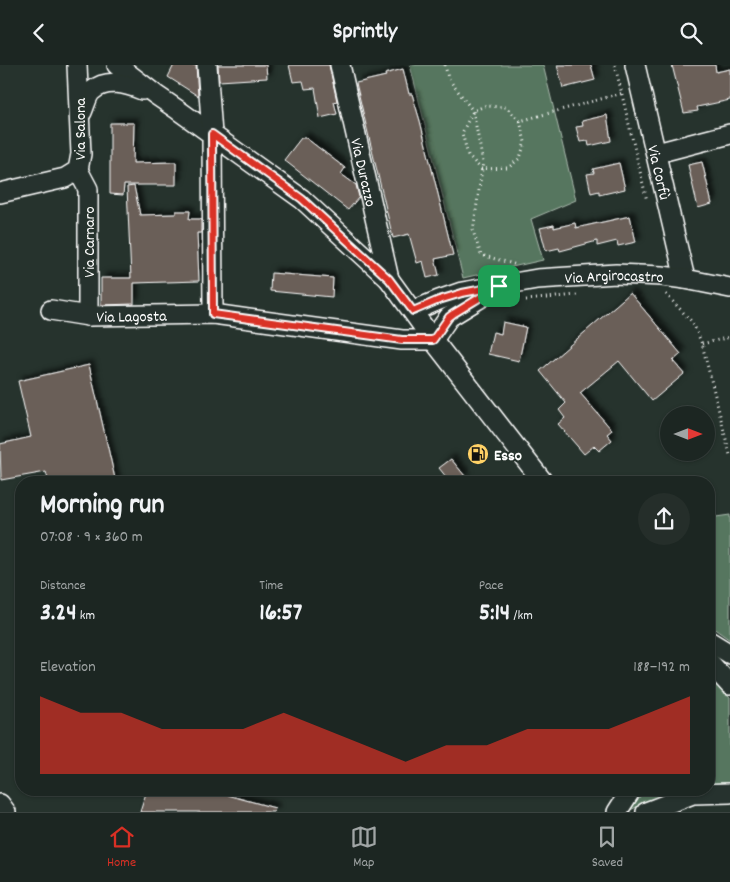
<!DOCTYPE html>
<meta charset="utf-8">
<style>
:root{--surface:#1c2622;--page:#252e2a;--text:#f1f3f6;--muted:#a0a5a5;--line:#3a4340;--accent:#d93025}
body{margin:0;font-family:Dekko,sans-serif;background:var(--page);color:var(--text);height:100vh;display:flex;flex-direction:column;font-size:19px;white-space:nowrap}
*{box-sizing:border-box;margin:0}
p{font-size:16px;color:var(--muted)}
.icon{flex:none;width:28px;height:28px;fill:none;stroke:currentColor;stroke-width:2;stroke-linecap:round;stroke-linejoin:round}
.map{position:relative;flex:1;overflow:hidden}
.drawer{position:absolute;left:15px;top:411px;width:700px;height:320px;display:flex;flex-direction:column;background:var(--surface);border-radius:20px;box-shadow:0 1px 4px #0004,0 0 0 1px var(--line)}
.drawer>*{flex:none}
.needle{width:32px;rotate:90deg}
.buttons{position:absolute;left:660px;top:341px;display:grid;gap:10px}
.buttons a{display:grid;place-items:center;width:55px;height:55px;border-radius:50%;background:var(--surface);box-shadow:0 1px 4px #0004,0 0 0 1px var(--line);font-size:25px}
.pin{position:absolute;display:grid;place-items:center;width:42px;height:42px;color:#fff;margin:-21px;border-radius:10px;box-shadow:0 2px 8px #0006}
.round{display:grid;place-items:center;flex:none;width:52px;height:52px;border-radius:26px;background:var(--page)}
.headline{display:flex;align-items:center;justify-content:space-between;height:85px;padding:0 25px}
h1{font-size:28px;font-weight:800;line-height:38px}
.stats{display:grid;grid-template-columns:repeat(3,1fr);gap:8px;height:85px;padding:5px 25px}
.stats div{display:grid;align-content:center}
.stats b{font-size:25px;font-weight:800}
.stats small{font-size:14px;font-weight:400}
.stats p{font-size:14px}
.chart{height:140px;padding:10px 25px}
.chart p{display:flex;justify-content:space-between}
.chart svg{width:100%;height:90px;margin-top:5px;fill:var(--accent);opacity:.7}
header{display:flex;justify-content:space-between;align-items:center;height:65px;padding:0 25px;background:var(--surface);font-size:22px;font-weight:800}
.tabs{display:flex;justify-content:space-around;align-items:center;height:70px;border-top:1px solid var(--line);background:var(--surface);font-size:14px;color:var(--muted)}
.tabs a{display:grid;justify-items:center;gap:2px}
.tabs .on{color:var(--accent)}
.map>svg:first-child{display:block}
</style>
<header><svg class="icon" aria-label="back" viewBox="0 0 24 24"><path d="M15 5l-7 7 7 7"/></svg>Sprintly<svg class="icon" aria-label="search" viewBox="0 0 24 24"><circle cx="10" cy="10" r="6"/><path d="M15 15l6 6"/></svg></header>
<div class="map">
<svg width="730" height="747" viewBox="0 0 730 747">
<defs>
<filter id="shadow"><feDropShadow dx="4.5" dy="-4.5" stdDeviation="2.5" flood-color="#0009"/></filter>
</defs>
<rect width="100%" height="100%" fill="#26332d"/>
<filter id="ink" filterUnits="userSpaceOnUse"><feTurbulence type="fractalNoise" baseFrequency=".02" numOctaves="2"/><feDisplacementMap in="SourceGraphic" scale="10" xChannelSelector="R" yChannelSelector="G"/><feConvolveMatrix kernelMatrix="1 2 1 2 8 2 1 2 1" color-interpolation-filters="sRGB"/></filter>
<g filter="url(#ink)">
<path fill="#56765e" stroke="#aabaae" d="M410 0H543L576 135 531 154 543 195 463 213Z
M730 450V575L709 560V453Z
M711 618 717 621 730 633V721L709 719V619Z
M641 725H672L626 747H623Z"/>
<path fill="#6b5f58" stroke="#fff" filter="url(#shadow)" d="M174 0H196L198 31 168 12Z
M218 0H266L267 13 219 16Z
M289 0H329L337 36 334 37 337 49 320 53 315 23 305 24 303 16 293 17Z
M557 0H591L595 15 563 23Z
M672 0H715L716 7 730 4V35L697 42 698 46 684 48Z
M403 4 409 29H412L420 56 453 190 435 194 439 210 427 213 423 196 417 198 409 169 393 173 356 18 386 11 385 9Z
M607 50 611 76 589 81 588 76 580 77 576 62 583 61 582 56Z
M110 58H134L133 98 176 97V120H124L123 130 110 129Z
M301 73H306L345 103 341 109 356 120 359 132 348 145 284 95Z
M702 97 712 139 698 143 688 100Z
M619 98 625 124 599 130V126L591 128 587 109 594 108 593 104Z
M134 121 140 150 176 149V146H190L189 154H201V168H197L199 216 134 218V239L101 240V213H131L127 122Z
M630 151 636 177 618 181 617 176 597 181V176L560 186 559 183 546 186 540 163 554 160V163L575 158 576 163Z
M271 208 333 213 332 232 270 226Z
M630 228 681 289 673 296 684 309 652 336 619 296 580 328 612 365 607 369 612 375 599 386 594 381 584 389 558 359 565 353 559 345 566 338 540 306Z
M503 257 526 262 519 296 488 289 493 267 501 269Z
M89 300 116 418H49L46 407 1 415 0 379 31 372 18 316Z
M451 394 465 411 457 418H451L439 403Z
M147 725H209L275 743 274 747H140Z"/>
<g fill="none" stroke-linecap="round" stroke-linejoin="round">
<g stroke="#fff" stroke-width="22">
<g id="minor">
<path d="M117 0 156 30 178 45 302 134 389 214 433 275 544 418"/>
<path d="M207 0 212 69 213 249"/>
<path id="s1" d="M340 0 389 214"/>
<path id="s2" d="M635 0 685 214"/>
<path d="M82 47C85 41 87 30 92 26 107 13 126 19 142 25"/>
<path d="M657 88 730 69"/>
<path d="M78 105 88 124V251"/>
<path d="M0 128 65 113 78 105 81 89 77 0"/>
<path id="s3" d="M51 245 88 251 213 249 402 275H433"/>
<path id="s4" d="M413 246 439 235 462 227 537 214 616 209 662 211 685 214 730 223"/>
<path d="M433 275 449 252 490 227"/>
<path d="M709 576 730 589"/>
<path d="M709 597 730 620"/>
<path d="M0 739 6 747"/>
<path d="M617 747 631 725"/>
<path d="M646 747 693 729 730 728"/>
</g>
</g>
<path stroke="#fff" stroke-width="3" stroke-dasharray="1 4" stroke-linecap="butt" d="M445 0 448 13 473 46 483 97 473 166 481 190 517 200
M615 0 647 136
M520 56 525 77 520 93 508 103 481 104 468 90 462 68 473 46 485 41 506 42 520 56 623 28
M666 229 693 258 702 279 730 390
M526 235 577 230
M702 279 730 272"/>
<use href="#minor" stroke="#26332d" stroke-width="19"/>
</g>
</g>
<g fill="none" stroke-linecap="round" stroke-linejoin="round" filter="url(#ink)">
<g stroke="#fff" stroke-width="10">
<path id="route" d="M212 69 302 134 389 214 413 246 439 235 462 228 499 221 453 249 449 252 433 275H402L213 249Z"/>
</g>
<use href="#route" stroke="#d93025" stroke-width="6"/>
</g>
<defs>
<g id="fuel-disc" transform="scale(1.125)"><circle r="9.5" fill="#ffd166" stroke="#26332d"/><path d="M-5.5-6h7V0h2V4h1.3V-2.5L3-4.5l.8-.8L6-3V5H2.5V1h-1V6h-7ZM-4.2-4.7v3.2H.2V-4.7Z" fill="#111"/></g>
</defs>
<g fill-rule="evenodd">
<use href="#fuel-disc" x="478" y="389"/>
</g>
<g text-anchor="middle" stroke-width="4" stroke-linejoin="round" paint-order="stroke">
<g font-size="16" fill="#fff" stroke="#26332d">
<text transform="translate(79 64) rotate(-90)" y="6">Via Salona</text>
<text dy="6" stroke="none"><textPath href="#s1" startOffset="110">Via Durazzo</textPath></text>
<text dy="6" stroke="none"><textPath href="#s2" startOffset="110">Via Corfù</textPath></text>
<text transform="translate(88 177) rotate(-90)" y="6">Via Carnaro</text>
<text dy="6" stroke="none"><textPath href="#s4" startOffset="206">Via Argirocastro</textPath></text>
<text dy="6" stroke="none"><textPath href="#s3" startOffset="81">Via Lagosta</textPath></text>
</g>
<g font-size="16" font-weight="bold" fill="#fff" stroke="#26332d" text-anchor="start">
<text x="494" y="395">Esso</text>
</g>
</g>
</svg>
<div class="buttons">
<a><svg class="needle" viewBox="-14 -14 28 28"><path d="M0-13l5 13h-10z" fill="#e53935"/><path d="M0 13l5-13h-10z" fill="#a0a5a5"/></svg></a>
</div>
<div class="pin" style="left:499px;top:221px;background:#1e9e55"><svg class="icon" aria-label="arrive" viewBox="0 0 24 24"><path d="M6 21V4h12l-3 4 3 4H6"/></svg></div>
<section class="drawer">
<div class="headline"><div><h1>Morning run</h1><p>07:08 · 9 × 360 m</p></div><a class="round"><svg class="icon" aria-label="share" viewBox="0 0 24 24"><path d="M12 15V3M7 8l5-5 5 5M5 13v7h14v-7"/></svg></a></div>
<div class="stats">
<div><p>Distance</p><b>3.24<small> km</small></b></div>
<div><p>Time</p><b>16:57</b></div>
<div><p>Pace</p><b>5:14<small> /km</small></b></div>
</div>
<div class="chart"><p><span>Elevation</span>188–192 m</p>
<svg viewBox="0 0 160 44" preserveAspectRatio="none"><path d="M0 44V6L10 14L20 14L30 22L40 22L50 22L60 14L70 22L80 30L90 38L100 30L110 30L120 22L130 22L140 22L150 14L160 6V44z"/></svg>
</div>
</section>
</div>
<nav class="tabs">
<a class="on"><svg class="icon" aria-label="home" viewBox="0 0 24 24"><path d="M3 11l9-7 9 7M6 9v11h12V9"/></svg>Home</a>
<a><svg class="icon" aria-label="map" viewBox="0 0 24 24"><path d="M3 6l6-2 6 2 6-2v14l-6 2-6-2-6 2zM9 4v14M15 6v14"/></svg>Map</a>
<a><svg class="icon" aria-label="saved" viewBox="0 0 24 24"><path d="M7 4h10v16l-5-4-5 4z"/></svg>Saved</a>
</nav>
